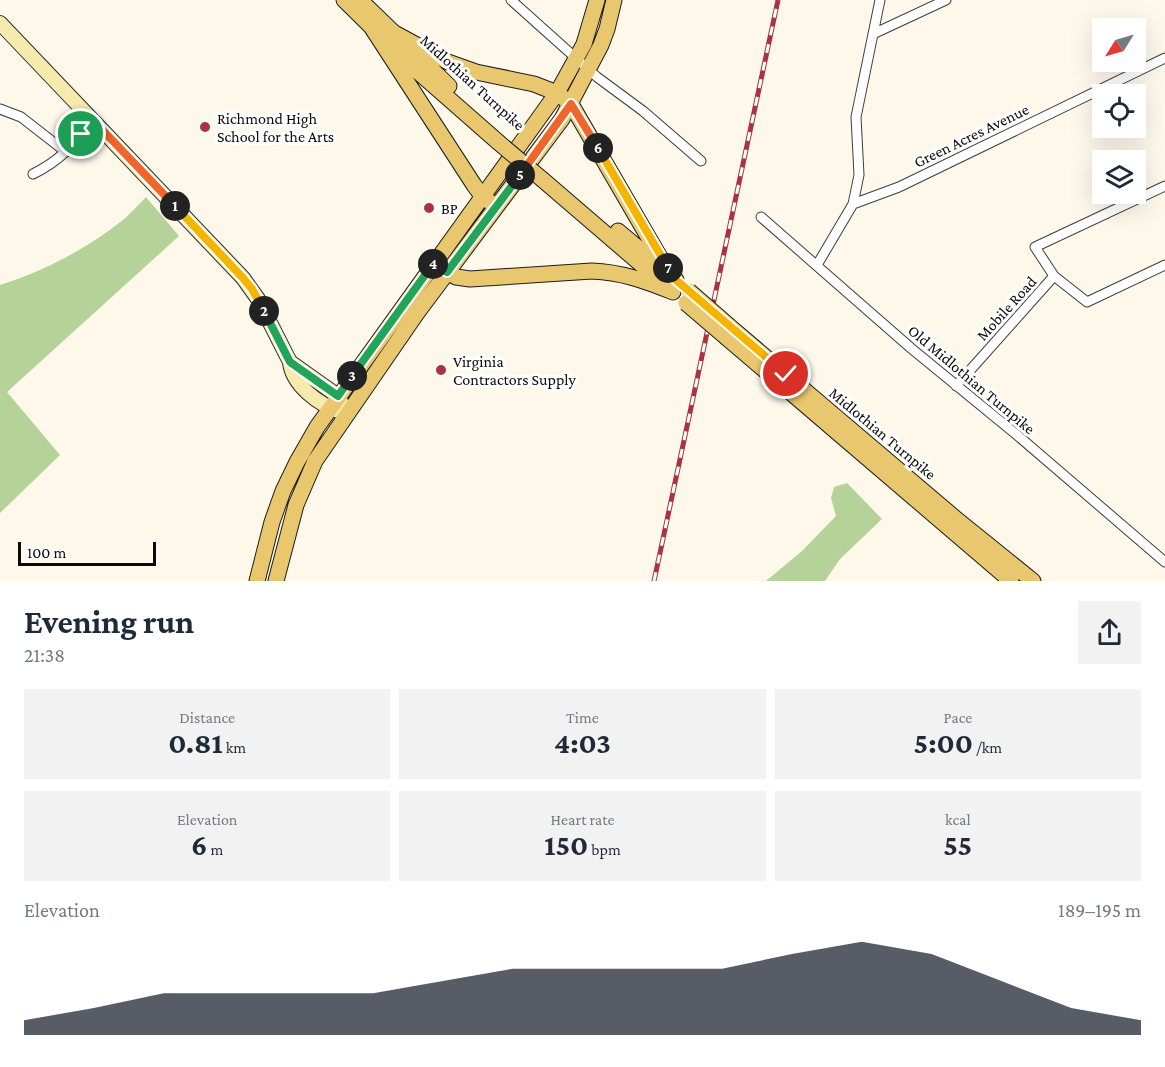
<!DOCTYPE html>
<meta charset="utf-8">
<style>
:root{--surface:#fff;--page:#f2f2f3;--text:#1f2937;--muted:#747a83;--accent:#111827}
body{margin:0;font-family:"Crimson Pro",serif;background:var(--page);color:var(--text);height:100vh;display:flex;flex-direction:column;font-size:22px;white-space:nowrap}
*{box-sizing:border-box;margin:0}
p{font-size:20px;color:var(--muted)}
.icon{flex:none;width:33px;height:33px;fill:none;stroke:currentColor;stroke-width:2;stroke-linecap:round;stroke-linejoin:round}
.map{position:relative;height:581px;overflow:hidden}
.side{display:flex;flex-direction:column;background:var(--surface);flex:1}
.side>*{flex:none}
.needle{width:39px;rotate:233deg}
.fabs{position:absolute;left:1092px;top:18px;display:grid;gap:12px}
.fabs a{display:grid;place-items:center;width:54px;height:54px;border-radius:0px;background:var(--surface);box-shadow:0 6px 24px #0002;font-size:30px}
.scale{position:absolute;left:18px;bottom:15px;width:138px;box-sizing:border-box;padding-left:6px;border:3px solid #0a0a0a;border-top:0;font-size:16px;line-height:21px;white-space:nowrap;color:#0a0a0a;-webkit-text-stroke:4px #fff;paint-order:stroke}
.pin{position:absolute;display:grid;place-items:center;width:51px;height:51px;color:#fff;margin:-26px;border:3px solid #fff;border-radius:50%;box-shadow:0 2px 6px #0007}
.km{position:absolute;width:30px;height:30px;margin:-15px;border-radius:50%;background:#222;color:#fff;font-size:16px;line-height:30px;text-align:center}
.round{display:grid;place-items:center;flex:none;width:63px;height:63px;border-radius:0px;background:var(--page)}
.summary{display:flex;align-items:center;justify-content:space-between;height:102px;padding:0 24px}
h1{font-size:33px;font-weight:700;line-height:45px}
.figures{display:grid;grid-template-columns:repeat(3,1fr);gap:9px;height:102px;padding:6px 24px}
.figures div{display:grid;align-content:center;border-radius:0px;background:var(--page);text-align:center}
.figures b{font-size:30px;font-weight:700}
.figures small{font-size:16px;font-weight:400}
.figures p{font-size:16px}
.chart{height:168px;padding:12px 24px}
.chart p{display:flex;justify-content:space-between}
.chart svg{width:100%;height:108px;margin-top:6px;fill:var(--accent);opacity:.7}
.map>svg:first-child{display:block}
</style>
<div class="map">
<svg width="1165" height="581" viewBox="0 0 1165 581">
<rect width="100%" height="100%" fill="#fdf8ea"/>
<path fill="#b5d299" d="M146 197 179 236 7 392 60 455 0 513V285C42 272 84 250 119 223 129 216 137 206 146 197Z
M847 483 882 519 840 559 825 581H766L802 551 836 516 831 498 834 487Z"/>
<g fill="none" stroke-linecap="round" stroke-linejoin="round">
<g stroke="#3d3d3d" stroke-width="11">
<path id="street" d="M511 0 597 77 643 111 701 161
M873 34 946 0
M0 109 21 117 66 152
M33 174C61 160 74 145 92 119
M1165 186 1035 247 1054 276 1087 302 1165 265
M853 204 859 175 856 117 880 0
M761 217 912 349 1017 435 1165 562
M817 265 853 204 899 187 1165 58
M956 386 1054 276"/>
</g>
<g stroke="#2c2c2c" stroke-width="16">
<path id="secondary" d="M0 23 243 278 258 299 290 362 338 396 347 414
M290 362C292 385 319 405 341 412"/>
</g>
<g stroke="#1b1b1b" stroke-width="17">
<path id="primary" d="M344 0 407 62 498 142
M360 0 449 86
M372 28 474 185 482 196 490 202
M389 30 448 62 476 72 534 84 557 93 571 104 661 259 676 280
M543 180 664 284
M618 231 662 268
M439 266 456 277 470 279 592 271C621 272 646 281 673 292
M729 326 955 518 1033 581
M727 338 1011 581
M257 581 272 522 283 491 297 462 317 427 557 93 584 44 597 0
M276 581 296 505 315 461 417 313 562 119 601 45 607 29 614 0"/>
</g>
<use href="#street" stroke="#fff" stroke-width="9"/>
<use href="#secondary" stroke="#f6ebac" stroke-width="14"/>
<use href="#primary" stroke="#e9c76e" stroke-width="15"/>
<g stroke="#aa333d" stroke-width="5">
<path id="rail" d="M654 581 778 0"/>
</g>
<use href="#rail" stroke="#fff" stroke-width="3" stroke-dasharray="9" stroke-linecap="butt"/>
<g stroke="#1b1b1b" stroke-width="17" stroke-linecap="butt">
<path id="primary-bridge" d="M498 142 543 180
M689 291 729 326
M686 303 727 338"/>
</g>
<use href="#primary-bridge" stroke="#e9c76e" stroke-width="15"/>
</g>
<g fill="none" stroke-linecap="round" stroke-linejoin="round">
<g stroke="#fff" stroke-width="12">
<path id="split-1" d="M81 134 92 119 175 206"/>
</g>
<g stroke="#fff" stroke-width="12">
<path id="split-2" d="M175 206 243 278 252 289 264 311"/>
</g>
<g stroke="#fff" stroke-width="12">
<path id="split-3" d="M264 311 290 362 338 396 352 376"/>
</g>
<g stroke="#fff" stroke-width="12">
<path id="split-4" d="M352 376 433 264"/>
</g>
<g stroke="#fff" stroke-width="12">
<path id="split-5" d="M433 264 434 263 447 272 520 175"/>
</g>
<g stroke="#fff" stroke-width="12">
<path id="split-6" d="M520 175 571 104 598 148"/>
</g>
<g stroke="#fff" stroke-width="12">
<path id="split-7" d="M598 148 668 268"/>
</g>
<g stroke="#fff" stroke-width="12">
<path id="split-8" d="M668 268 676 280 786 374"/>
</g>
<use href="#split-1" stroke="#f0652b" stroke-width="8"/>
<use href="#split-2" stroke="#f5b400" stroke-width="8"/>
<use href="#split-3" stroke="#22a559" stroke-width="8"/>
<use href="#split-4" stroke="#22a559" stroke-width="8"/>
<use href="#split-5" stroke="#22a559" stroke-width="8"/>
<use href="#split-6" stroke="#f0652b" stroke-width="8"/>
<use href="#split-7" stroke="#f5b400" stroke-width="8"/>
<use href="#split-8" stroke="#f5b400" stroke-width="8"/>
</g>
<g fill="#aa333d" stroke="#fff" stroke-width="2">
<circle cx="205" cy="127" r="6"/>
<circle cx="429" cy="208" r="6"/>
<circle cx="441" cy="370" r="6"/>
</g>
<g text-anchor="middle" stroke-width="6" stroke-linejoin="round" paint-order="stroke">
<g font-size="16" fill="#0a0a0a" stroke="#fff">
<text transform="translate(473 82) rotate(42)" y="6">Midlothian Turnpike</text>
<text transform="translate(971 135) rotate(-26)" y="6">Green Acres Avenue</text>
<text transform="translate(1006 308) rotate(-48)" y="6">Mobile Road</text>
<text transform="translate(972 379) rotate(40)" y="6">Old Midlothian Turnpike</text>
<text transform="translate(883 433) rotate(40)" y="6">Midlothian Turnpike</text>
</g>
<g font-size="16" fill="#0a0a0a" stroke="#fff" text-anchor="start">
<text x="217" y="124">Richmond High<tspan x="217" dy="18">School for the Arts</tspan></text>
<text x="441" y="214">BP</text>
<text x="453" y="367">Virginia<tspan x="453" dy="18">Contractors Supply</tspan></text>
</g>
</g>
</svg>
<div class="fabs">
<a><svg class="needle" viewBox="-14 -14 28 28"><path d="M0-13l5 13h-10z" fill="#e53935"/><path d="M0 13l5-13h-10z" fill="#747a83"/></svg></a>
<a><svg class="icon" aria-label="locate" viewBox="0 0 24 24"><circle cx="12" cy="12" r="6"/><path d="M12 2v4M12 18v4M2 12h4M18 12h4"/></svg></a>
<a><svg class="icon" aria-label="layers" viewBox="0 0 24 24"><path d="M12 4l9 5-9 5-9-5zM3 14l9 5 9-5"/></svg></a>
</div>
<div class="scale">100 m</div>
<div class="pin" style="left:81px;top:134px;background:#1e9e55"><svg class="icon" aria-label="arrive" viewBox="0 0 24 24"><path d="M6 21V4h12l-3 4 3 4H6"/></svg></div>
<div class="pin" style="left:786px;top:374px;background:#d93025"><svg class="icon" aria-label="check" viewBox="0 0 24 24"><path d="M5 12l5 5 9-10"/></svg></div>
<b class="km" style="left:175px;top:206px">1</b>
<b class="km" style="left:264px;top:311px">2</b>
<b class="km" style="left:352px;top:376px">3</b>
<b class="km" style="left:433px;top:264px">4</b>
<b class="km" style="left:520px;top:175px">5</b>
<b class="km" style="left:598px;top:148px">6</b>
<b class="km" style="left:668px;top:268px">7</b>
</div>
<section class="side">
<div class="summary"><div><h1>Evening run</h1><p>21:38</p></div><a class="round"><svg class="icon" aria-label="share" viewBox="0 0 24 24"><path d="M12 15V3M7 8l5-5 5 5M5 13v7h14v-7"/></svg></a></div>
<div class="figures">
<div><p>Distance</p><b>0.81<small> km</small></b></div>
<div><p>Time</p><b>4:03</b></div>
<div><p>Pace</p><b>5:00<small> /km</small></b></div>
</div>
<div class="figures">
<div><p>Elevation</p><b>6<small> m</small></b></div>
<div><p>Heart rate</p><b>150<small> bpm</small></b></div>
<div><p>kcal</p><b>55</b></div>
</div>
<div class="chart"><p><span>Elevation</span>189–195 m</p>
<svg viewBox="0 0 160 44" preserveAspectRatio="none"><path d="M0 44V38L10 33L20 27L30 27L40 27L50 27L60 22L70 17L80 17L90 17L100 17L110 11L120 6L130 11L140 22L150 33L160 38V44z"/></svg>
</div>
</section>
